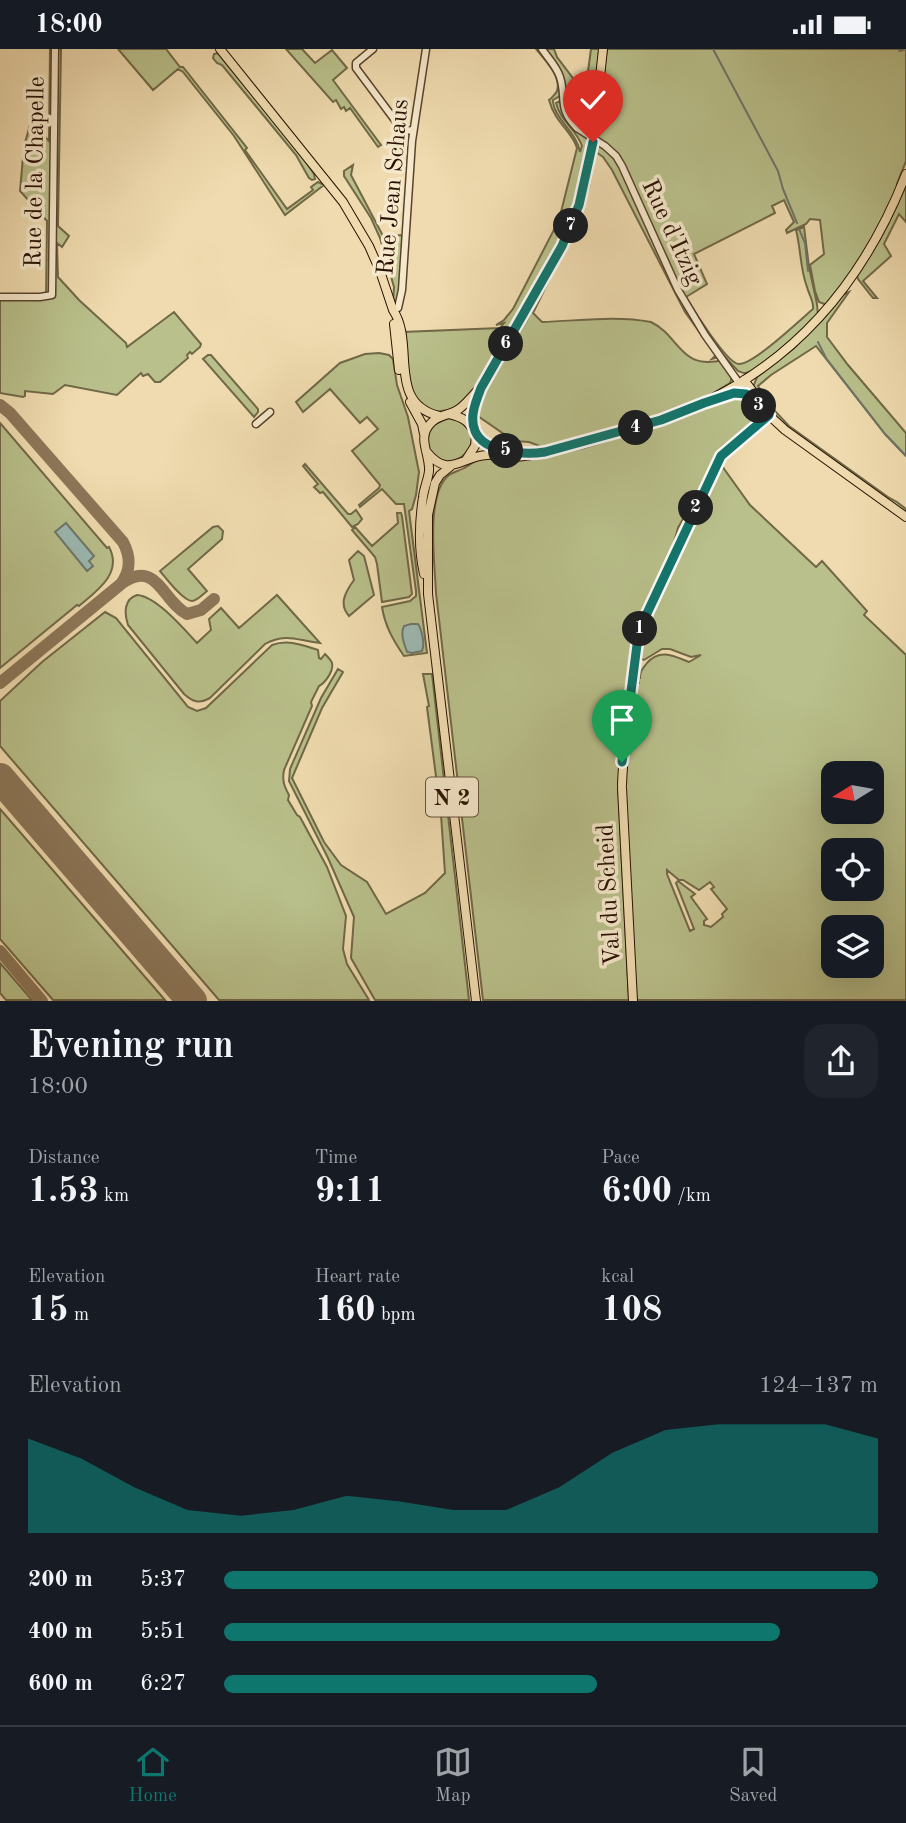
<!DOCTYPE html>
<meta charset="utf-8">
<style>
:root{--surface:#171b24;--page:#20242c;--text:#f1f3f6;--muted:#9ea1a6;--line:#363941;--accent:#0f766e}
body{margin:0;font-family:"Old Standard TT",serif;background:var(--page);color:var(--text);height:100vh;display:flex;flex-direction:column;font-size:26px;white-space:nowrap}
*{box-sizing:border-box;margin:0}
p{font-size:23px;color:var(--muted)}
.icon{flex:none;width:38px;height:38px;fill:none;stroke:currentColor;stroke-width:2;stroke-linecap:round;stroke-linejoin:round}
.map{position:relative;height:952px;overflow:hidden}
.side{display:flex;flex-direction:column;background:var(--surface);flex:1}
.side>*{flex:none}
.needle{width:46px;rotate:259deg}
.controls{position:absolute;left:821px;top:712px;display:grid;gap:14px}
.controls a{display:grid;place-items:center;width:63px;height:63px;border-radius:14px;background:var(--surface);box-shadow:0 7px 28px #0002;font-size:35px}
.pin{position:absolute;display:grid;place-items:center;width:60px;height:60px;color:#fff;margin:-72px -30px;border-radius:50% 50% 50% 0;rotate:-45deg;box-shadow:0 0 7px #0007}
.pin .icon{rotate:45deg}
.km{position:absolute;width:35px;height:35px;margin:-18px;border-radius:50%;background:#222;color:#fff;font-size:19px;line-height:35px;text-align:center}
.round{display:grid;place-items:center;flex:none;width:74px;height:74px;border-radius:21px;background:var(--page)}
.head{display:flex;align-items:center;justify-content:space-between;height:119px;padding:0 28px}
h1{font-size:38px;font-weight:600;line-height:52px}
.figures{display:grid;grid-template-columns:repeat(3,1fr);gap:10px;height:119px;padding:7px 28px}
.figures div{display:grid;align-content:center}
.figures b{font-size:35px;font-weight:600}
.figures small{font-size:19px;font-weight:400}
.figures p{font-size:19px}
.chart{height:196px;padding:14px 28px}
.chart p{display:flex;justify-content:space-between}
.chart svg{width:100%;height:126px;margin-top:7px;fill:var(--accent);opacity:.7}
ul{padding:0 28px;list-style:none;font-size:23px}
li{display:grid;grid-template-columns:112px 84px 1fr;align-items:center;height:52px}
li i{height:18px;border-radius:9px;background:var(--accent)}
.status{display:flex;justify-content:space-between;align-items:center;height:49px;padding:0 35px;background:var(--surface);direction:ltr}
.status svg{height:19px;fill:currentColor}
.tab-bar{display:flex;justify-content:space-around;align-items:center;height:98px;border-top:2px solid var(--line);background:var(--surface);font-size:19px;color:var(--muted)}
.tab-bar a{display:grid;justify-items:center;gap:4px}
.tab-bar .on{color:var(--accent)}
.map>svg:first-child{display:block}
</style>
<div class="status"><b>18:00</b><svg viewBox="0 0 49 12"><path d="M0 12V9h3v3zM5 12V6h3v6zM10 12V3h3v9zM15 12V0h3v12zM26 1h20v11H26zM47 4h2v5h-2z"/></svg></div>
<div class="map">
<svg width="906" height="952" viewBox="0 0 906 952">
<rect width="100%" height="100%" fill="#efdbaf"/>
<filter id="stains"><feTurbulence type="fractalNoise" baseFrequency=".00286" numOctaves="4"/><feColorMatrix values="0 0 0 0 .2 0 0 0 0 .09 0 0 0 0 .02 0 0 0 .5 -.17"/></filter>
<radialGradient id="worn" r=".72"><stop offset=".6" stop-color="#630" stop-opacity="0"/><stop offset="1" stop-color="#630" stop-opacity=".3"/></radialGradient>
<path fill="#b9c08b" stroke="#706846" stroke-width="2" fill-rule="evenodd" d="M50 0H61L58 177 69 187 62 198 57 194 58 228 79 251 126 294 127 298 174 263 201 295 200 298 192 305 190 303 187 306 188 309 160 333H155L148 325 143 327 141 324 117 346 65 336 53 345 25 342V347L23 348 0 344V250H46L47 172 20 142 24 97 31 73 49 92Z
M118 0H166L180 18H183L247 99 245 101 287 160 313 141 311 138 318 133 324 136 285 166 234 87 183 23 178 20 153 41Z
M286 0H302L315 14 332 1 347 19 333 31 381 96 378 98 350 59 346 62 344 58 341 60 336 51 333 53Z
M536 0H539C550 16 560 27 560 47L553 51C553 69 577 83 580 103L582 97C577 81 560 72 556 54L560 52C565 69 572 81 588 89L566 61 564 36 546 0H554L557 8 585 45 591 0H601C595 44 593 89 582 132 567 194 531 248 497 302 486 319 476 341 461 354 452 362 442 362 431 363L413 347 409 334 403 283 500 279 504 274 496 276 504 271 513 260 559 171 577 99C572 82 555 74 549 51 551 50 556 44 557 42 562 28 544 10 536 0Z
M607 0H906V112L897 135 899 136 863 208 827 256 819 253 815 242 810 216 824 205 820 171 810 170 806 175 787 184 786 181 794 173 784 151 772 157 775 164 694 205 707 235 686 248C693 260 727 315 739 315 754 315 800 271 813 260 814 252 809 246 807 238 800 220 801 200 796 181L804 178 809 218 817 255 818 266C801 282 770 314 749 323 744 325 743 324 738 322L710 292 718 304 716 309 712 310 716 306 685 263 612 121 603 108 596 103 589 139 577 174 533 264 542 273C579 272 615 266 651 273 680 287 680 322 723 311 727 319 734 325 730 334L710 346 659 367 545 399 529 393 514 392 475 365 476 359 527 271 569 188 586 138Z
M218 4 302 107 314 125 315 130 312 131 309 129 296 106 222 16 217 14 213 9 214 5Z
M353 116 351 126 383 187 404 186 402 229 398 254H393L394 238 380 189 371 169 344 127V122Z
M906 133V173L899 165 884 195 891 207 863 232 877 249H873L858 230 857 226Z
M849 243 827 274V288L848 316 906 384V407L885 385 816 297 771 326 758 337 774 361 789 377 888 448 897 453 906 460V465L788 380 773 365 753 338 757 328 793 300 822 271 844 245Z
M379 304 389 306 393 310 397 336 408 368 419 423 416 446 412 460 409 462 427 604 404 607C393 591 385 577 382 558L410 552 416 547V542L404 455H396L382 440 360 458 359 456 379 439 380 436 352 402 378 380 367 368 360 374 330 340 303 363 296 353 340 314 365 305Z
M208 306H211L258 360V363L254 368 203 310Z
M742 346 751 352 750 354 756 362V369L722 400 712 417 678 479 673 497 635 586 618 737 629 951H483L436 544C435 516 425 445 449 426 453 423 459 422 464 419 470 416 475 411 483 409L527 411 584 399 662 375 731 347Z
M449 369C460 370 469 378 473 389 469 406 457 415 440 413L427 398C428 380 431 375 449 369Z
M0 374 107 499 109 498C123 524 97 542 79 557L77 556 0 619Z
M305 415 348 465H351L356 461 362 470 358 475 352 478 323 443 320 444 314 438 318 435 303 417Z
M722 417 750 456 816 518 822 512 867 562 864 566 906 606V951H635L624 731 636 629 639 635 638 629H640C640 622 643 619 647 614 660 599 674 607 689 613L701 606 691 608 670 600H662L644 611 637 608 645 573ZM833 724H872V763H833ZM833 802H872V840H833ZM667 821 679 831H683L699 841 710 833 714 838 711 840 727 860 722 865 723 868 711 878 704 876V872L707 870 691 848 695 845 678 832 676 834 694 880 690 882 667 825ZM833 878H872V917H833Z
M397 464H401L402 467 412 545 409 548 382 553 377 515 375 508 352 481 355 478 372 497 398 474Z
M218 477 223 482 222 490 188 520 207 542C203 545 197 552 192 552 183 552 166 529 160 522L213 478Z
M358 502 364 507 374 546 349 567C338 555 346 542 354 531L349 511Z
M137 546C156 547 184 580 197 594L211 581 209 570 221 559 239 579 277 546 320 594C299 592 286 583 265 595L210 649C199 655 193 653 184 645L128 576C124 564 124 550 137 546Z
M105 563 116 569 188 658 197 662 206 659 272 596C288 590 302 596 318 601L319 609 321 610 325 605C327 607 331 611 332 614 334 622 325 634 319 637L311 653 312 657 284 721C282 731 284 737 289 746L288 751 297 766 300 768 327 818 346 867 343 900 347 915 369 951H219L0 697V652L42 613Z
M338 620 343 623 322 659 292 729 324 793 341 816 367 833 386 865 425 844 445 824 441 766 427 658 429 657 423 625H432L469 951H375L351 909 354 868 328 809 289 732 290 720 321 649Z
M0 760 165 951H53L0 890Z
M0 914 32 951H6L0 944Z"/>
<path fill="#9cb9b3" stroke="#6e756b" stroke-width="2" d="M66 474 94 507 89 512 93 517 87 522 55 483Z
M411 575H418C422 581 425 595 422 602L412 604 407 603C404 594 400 585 404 577Z"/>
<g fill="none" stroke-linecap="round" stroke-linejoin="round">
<path stroke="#6e756b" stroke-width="2" d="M713 0 778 122 783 140 797 174
M898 0 900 2 906 0
M799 180 805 194 808 222
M818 293 826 309 885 385 906 407"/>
<path stroke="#8c7658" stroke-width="12" d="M0 356 10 364 123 493C131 508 131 521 121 535L0 634
M121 535C157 509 162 552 187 565L201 561 214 550
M0 902 42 952"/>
<path stroke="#8c7658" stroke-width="30" d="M0 729 192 952"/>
<g stroke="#5a432c" stroke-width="9">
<path id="minor" d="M373 0 356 14V19L403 82 413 81
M542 0C548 9 557 18 560 28 567 50 557 59 577 79
M605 97 616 107 622 117 678 241 705 286 739 334
M0 248H40L52 246 55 0
M393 261 398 259 402 241 412 92 426 0
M256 375 270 363"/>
</g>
<g stroke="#281000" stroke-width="10">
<path id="major" d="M220 0 343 153 369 197 380 222 393 261C416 295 386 354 439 367
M394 275 399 321
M744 331 762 355
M739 334 746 345 785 381 906 468
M410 353 422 375 424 385
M449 365C476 371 468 382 485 394 493 399 504 402 514 403
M475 382 473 362 480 339 558 206 579 156 593 93 603 0
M426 402C449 431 461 407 487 406 496 405 505 408 514 408 546 406 577 395 607 387 640 378 672 368 703 354 802 307 867 225 906 125
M466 411 475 397 476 385
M451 417 440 426 435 434 428 466V545L476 952
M424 525C418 499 419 474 423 448 424 439 428 431 429 422 430 404 417 390 430 375 438 365 450 367 459 360 466 355 472 347 478 341
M622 736C623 705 627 675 631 644 633 621 635 597 642 575L721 407 769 366
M622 739 633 952"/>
</g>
<use href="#minor" stroke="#f5e8cb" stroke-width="6"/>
<use href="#major" stroke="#efdbaf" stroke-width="8"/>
<g stroke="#5a432c" stroke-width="9" stroke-linecap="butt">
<path id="minor-bridge" d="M577 79 605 97"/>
</g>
<use href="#minor-bridge" stroke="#f5e8cb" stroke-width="6"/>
</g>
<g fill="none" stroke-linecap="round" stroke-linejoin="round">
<g stroke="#fff" stroke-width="14">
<path id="route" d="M593 93 579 156 562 197 481 339C476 352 469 368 475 382 484 404 525 406 545 403L661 371 704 354 734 344 746 345 769 366 721 407 642 575 638 588 622 713"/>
</g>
<use href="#route" stroke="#0f766e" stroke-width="9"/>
</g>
<g text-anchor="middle" stroke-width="7" stroke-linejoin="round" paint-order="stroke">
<rect fill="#f5e8cb" stroke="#66513d" stroke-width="2" x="426" y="728.5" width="52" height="39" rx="5"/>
<g font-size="23" font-weight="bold" fill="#281000">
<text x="452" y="756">N 2</text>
</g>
<g font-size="24" fill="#281000" stroke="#f5e8cb">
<text transform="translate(34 123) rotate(-89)" y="8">Rue de la Chapelle</text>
<text transform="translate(392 138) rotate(-85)" y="8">Rue Jean Schaus</text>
<text transform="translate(673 183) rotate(65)" y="8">Rue d'Itzig</text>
<text transform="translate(608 846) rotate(-93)" y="8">Val du Scheid</text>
</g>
</g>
<rect width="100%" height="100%" filter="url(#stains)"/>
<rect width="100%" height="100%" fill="url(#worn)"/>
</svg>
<div class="controls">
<a><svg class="needle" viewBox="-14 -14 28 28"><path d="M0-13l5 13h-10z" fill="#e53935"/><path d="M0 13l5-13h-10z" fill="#9ea1a6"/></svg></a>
<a><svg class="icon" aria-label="locate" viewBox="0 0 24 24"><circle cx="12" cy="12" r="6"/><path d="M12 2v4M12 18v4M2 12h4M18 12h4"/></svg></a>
<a><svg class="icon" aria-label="layers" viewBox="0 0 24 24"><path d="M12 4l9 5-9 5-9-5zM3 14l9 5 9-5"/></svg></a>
</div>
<div class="pin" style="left:622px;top:713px;background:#1e9e55"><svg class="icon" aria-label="arrive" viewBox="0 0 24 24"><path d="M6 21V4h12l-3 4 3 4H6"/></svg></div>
<div class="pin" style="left:593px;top:93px;background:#d93025"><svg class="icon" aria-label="check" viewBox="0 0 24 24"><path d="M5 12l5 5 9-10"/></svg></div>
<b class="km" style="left:640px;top:580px">1</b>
<b class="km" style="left:696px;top:459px">2</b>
<b class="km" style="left:759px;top:357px">3</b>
<b class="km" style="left:636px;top:379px">4</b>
<b class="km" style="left:506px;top:402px">5</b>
<b class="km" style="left:506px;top:295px">6</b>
<b class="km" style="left:571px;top:177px">7</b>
</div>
<section class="side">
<div class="head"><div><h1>Evening run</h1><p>18:00</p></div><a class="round"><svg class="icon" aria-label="share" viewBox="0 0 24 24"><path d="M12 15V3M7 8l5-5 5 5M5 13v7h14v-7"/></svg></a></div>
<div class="figures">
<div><p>Distance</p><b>1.53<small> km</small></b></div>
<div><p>Time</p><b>9:11</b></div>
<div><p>Pace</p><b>6:00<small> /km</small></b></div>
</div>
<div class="figures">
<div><p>Elevation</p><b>15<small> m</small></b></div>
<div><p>Heart rate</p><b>160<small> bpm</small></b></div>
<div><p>kcal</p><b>108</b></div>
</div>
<div class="chart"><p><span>Elevation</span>124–137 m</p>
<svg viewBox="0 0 160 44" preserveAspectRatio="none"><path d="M0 44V11L10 18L20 28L30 36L40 38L50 36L60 31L70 33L80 36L90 36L100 28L110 16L120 8L130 6L140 6L150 6L160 11V44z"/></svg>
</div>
<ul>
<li><b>200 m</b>5:37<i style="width:100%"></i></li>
<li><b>400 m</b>5:51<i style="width:85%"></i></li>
<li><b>600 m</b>6:27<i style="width:57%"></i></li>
</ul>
</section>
<nav class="tab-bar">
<a class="on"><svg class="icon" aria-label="home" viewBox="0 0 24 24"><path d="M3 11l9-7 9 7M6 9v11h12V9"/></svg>Home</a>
<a><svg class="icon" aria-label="map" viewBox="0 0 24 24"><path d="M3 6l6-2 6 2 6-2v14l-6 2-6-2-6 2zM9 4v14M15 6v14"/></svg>Map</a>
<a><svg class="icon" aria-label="saved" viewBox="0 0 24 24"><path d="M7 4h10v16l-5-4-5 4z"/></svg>Saved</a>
</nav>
